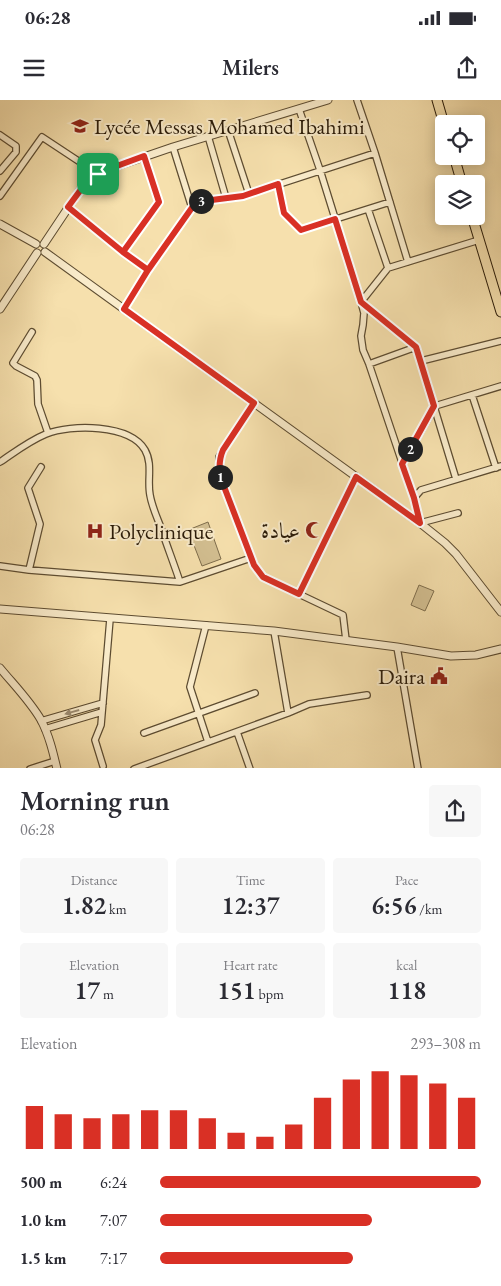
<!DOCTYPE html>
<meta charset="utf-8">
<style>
:root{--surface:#fff;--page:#f7f7f7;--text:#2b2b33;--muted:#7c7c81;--accent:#d93025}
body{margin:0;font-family:"EB Garamond",Amiri,serif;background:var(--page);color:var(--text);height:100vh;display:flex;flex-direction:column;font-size:19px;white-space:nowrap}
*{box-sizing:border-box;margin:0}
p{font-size:16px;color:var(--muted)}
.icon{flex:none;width:28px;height:28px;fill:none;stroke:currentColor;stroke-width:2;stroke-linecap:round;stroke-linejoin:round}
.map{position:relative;height:668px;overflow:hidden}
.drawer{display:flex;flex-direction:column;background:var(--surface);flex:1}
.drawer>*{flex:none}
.controls{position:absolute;left:435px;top:15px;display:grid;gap:10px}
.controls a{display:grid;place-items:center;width:50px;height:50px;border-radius:5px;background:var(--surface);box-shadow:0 2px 12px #0003;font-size:25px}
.pin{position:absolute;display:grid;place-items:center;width:42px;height:42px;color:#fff;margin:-21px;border-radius:10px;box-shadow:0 2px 8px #0006}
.km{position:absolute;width:25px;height:25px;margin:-12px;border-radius:50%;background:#222;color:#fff;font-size:14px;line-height:25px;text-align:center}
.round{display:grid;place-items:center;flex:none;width:52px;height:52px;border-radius:5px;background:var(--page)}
.headline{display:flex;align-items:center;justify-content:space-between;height:85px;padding:0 20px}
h1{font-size:28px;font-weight:600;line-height:38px}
.metrics{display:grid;grid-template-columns:repeat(3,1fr);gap:8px;height:85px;padding:5px 20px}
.metrics div{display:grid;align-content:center;border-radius:5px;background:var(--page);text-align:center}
.metrics b{font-size:25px;font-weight:600}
.metrics small{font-size:14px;font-weight:400}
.metrics p{font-size:14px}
.chart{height:140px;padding:10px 20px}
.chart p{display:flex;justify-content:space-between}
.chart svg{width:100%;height:90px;margin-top:5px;stroke:var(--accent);stroke-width:6}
ul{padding:0 20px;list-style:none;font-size:16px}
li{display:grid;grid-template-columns:80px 60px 1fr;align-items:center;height:38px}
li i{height:12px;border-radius:6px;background:var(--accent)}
.status{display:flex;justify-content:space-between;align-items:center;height:35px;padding:0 25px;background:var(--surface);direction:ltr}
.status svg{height:14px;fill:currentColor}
header{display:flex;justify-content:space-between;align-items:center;height:65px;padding:0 20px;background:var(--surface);font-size:22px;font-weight:600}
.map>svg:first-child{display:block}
</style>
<div class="status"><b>06:28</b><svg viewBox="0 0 49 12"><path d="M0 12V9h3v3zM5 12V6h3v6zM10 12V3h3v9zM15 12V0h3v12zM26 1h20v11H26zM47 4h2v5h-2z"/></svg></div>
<header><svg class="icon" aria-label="menu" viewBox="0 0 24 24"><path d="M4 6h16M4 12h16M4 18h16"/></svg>Milers<svg class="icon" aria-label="share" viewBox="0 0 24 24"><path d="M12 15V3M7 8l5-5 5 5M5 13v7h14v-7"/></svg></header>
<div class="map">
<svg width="501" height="669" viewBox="0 0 501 669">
<rect width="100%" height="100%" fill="#f6e0ad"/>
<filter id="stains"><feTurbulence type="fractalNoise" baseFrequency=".004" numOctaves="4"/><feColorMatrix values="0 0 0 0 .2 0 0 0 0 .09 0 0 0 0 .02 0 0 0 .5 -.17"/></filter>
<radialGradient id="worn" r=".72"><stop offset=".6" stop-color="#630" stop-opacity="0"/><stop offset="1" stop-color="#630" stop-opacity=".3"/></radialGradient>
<path fill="#d3bf91" stroke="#7e6d4c" d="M208 422 221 459 202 466 188 430Z
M419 485 434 491 425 511 411 505Z"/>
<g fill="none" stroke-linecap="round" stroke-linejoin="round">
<g stroke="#5d4c31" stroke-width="8">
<path id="minor" d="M357 0 375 53 408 162
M299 9 320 70 361 202 364 213 363 225 361 236 363 250 369 264 414 398
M228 30 249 94
M0 35 16 46V52L0 71
M208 36 226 98
M173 47 192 108
M278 84 284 113 301 130 390 102
M0 96 42 37 98 74
M68 107 123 152 148 170
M368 109 388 168
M123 152 159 103 144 56
M124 209 148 170 196 102 243 96 375 53
M32 232 13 263 16 266 35 276 37 280 38 304 48 333
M421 261 501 241
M369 264 416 247
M472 295 496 368
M254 303 223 350 219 357 220 376 254 465 263 477 343 515 346 540
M0 362C15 352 29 341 46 334 71 324 130 324 145 350 153 364 147 380 150 395 152 407 157 417 161 428 167 446 174 464 180 482
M402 365 435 306 501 286
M456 379 416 247 361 202 388 168 479 140
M458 413 420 423 414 398 421 390 501 366
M0 466 29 470 180 482 251 458
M29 470 40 424 28 388 41 367
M299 494 356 377
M206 525 190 587 208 642
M274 531 288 613
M397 547 418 669
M41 621 103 603
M45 629 102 612
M237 632 250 669
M144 633 255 593
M103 666 95 640 101 625 110 519
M30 669 55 661
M134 669 288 613 309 604 367 595"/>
</g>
<g stroke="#5d4c31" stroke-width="9">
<path id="tertiary" d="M0 124 36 144
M44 144 80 90 91 79 106 70 173 47 328 0
M45 152 420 423 445 443 456 454 501 512
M0 209 37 153
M0 509 274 531 397 547 451 556 476 555 501 549
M0 568C14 585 30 601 41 620 49 635 53 652 57 669"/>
</g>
<g stroke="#2a1b08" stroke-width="11">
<path id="primary" d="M437 0 444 24
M454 56 462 84
M472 116 501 212"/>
</g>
<use href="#minor" stroke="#f9ebca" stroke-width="5.5"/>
<use href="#tertiary" stroke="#f9ebca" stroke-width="7"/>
<use href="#primary" stroke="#f6e0ad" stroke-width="9"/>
</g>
<defs><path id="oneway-solid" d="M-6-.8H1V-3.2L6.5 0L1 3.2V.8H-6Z" transform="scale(1.25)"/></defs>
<use fill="#9c8d73" href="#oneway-solid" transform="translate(72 612) rotate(164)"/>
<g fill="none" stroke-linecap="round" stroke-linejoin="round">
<g stroke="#fff" stroke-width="10">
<path id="route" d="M98 74 85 84 68 107 123 152 148 170 124 209 254 303 223 350C219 359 219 367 220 376L254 465 263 477 299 494 356 377 420 423 414 398 402 364 434 306 416 247 361 202 335 119 301 130 284 113 278 84 243 96 196 102 148 170 123 152 159 102 144 56 106 70 98 74"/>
</g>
<use href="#route" stroke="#d93025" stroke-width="6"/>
</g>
<defs>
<g id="school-bare" transform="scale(1.35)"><path d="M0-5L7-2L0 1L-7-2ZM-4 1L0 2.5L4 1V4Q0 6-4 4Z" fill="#8f2418" stroke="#f9ebca" stroke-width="2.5" paint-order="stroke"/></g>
<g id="mosque-bare" transform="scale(1.35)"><path d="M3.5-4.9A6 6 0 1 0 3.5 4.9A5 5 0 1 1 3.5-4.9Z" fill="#8f2418" stroke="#f9ebca" stroke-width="2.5" paint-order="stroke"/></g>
<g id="hospital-bare" transform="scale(1.35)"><path d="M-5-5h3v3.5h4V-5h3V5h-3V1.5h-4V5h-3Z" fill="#8f2418" stroke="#f9ebca" stroke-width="2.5" paint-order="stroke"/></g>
<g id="civic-bare" transform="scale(1.35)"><path d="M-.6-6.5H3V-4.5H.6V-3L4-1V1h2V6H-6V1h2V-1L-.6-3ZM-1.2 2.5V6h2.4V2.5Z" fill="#8f2418" stroke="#f9ebca" stroke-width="2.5" paint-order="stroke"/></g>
</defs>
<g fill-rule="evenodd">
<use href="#school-bare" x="80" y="26"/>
<use href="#mosque-bare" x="314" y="430"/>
<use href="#hospital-bare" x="95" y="431"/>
<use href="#civic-bare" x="439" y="576"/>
</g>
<g text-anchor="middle" stroke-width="4" stroke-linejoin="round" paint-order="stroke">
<g font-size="22" fill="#2a1b08" stroke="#f9ebca" text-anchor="start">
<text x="94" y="34">Lycée Messas Mohamed Ibahimi</text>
<text x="300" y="438" text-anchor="end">عيادة</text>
<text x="109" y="439">Polyclinique</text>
<text x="425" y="584" text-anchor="end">Daira</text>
</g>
</g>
<rect width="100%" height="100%" filter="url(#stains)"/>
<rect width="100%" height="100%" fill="url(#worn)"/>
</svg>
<div class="controls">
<a><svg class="icon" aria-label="locate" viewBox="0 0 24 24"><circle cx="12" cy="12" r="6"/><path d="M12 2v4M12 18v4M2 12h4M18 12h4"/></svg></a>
<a><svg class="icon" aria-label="layers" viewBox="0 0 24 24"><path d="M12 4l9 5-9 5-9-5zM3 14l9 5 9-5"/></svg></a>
</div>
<div class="pin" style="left:98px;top:74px;background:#1e9e55"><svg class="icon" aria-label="arrive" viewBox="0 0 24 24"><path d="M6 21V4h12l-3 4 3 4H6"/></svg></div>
<b class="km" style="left:220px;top:377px">1</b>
<b class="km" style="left:410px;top:349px">2</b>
<b class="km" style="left:201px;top:101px">3</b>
</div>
<section class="drawer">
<div class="headline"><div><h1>Morning run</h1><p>06:28</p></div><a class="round"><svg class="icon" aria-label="share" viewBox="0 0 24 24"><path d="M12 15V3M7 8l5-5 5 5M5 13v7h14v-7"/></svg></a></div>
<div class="metrics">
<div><p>Distance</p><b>1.82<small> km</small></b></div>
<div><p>Time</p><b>12:37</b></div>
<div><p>Pace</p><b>6:56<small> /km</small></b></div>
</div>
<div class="metrics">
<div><p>Elevation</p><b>17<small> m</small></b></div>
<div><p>Heart rate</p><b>151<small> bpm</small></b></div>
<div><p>kcal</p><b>118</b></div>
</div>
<div class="chart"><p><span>Elevation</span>293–308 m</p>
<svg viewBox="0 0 160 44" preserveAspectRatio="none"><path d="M5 44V23M15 44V27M25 44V29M35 44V27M45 44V25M55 44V25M65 44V29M75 44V36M85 44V38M95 44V32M105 44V19M115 44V10M125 44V6M135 44V8M145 44V12M155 44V19"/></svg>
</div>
<ul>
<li><b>500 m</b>6:24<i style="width:100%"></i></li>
<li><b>1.0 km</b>7:07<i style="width:66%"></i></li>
<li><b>1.5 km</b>7:17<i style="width:60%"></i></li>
</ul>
</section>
